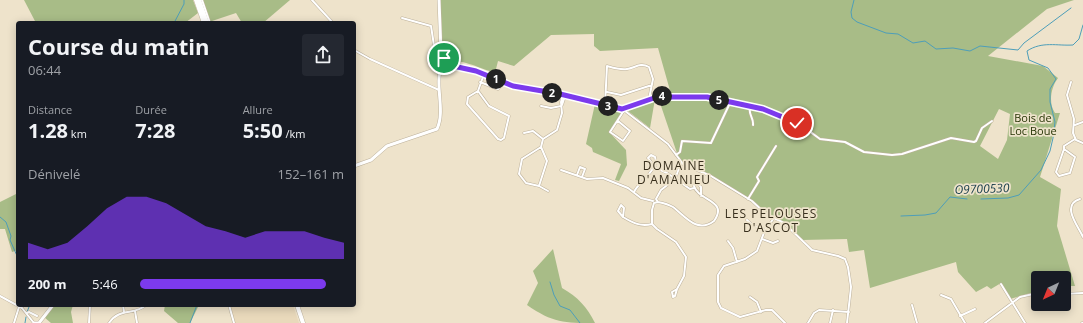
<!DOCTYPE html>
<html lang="fr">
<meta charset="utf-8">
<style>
:root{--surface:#171b24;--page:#242831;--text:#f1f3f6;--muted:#9ea1a6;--accent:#7c3aed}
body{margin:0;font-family:"Open Sans",sans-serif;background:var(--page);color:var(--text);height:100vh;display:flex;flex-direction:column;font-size:15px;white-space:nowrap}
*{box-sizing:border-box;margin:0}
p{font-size:13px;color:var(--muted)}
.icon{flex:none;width:22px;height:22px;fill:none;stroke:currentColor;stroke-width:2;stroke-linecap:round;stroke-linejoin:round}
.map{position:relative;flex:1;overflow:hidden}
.side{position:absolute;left:16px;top:21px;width:340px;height:286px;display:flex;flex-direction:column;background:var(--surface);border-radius:4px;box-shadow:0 2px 10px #0003}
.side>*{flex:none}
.needle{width:26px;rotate:223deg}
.tools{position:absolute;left:1031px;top:271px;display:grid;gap:8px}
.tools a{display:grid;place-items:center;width:40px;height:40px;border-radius:4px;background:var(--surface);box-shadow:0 2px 10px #0003;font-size:20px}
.pin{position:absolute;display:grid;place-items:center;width:34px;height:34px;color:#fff;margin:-17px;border:2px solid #fff;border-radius:50%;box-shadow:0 1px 4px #0007}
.km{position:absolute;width:20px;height:20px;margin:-10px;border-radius:50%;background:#222;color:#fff;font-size:11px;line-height:20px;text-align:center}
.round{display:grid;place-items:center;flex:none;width:42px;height:42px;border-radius:4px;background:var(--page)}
.head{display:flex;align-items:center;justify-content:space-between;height:68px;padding:0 12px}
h1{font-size:22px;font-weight:700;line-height:30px}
.stats{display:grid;grid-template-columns:repeat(3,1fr);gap:6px;height:68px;padding:4px 12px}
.stats div{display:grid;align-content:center}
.stats b{font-size:20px;font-weight:700}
.stats small{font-size:11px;font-weight:400}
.stats p{font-size:11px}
.chart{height:112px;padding:8px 12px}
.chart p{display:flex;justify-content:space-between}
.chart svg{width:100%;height:72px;margin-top:4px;fill:var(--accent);opacity:.7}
ul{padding:0 12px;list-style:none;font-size:13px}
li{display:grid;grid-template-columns:64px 48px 1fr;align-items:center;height:30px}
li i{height:10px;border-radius:5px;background:var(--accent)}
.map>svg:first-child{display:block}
</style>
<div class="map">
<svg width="1083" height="323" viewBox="0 0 1083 323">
<rect width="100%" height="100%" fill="#eee3cb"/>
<path fill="#e9d9bb" d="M229 305H293L299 323H234Z"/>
<path fill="#a8bc87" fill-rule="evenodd" d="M24 0H193L198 13 185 23H36Z
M199 0H290L263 23H242L236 13 206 23Z
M439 0H1074L1047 9 988 56 1043 66 1058 78C1051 87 1048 103 1055 113H1060L1040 177 1061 189 1057 226 1075 286H1064V278H1038V293L1034 292 1010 299 1001 283 991 289 987 286 976 292 958 272 956 262 870 288 864 250 849 252 847 239 802 240 787 225 768 215 756 205 711 176 680 162 659 100 671 94 658 48 600 51 594 46V34L551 35 514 66 498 61 495 73C484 70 457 57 447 62L442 56ZM999 109 1010 114 1007 140 998 159 980 146Z
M655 99 650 128 628 111 629 108Z
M595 104 621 113 609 132 626 150 627 165 619 181 615 180 621 164 593 152 592 148 586 144Z
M18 193V250L12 252 5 229H0V202Z
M553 249 562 288C578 297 587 307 595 323 564 323 553 323 527 305L538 283 533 271Z
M55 305H73L71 312 73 323H51L44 317Z
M165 305H199L190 323H178L164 311Z"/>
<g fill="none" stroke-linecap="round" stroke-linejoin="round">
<path stroke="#4d9eb9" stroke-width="1" d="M854 0 851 12 852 18 857 22 886 33 898 34 913 43 925 41 936 49 953 48 970 51 980 46 1018 50 1024 43 1071 8
M174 23 184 4V0
M981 199 1008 198 1019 195 1041 170 1050 151 1053 138 1055 122 1050 102V89L1056 79 1048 68 1029 60 1027 51C1042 41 1057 46 1073 45L1079 39 1083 25
M901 216 925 215 936 213 950 197 967 199
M0 217 6 222 11 236 10 240 18 258V274
M550 282 554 295 560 306 570 310 580 323
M27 312 29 307 28 305
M25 323 26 317
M190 323 197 305"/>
<g stroke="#bdb19b" stroke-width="3">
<path id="minor" d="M202 0 210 23
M312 0 333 23
M402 18 431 26 435 52 442 54
M354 50 370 59 439 90
M446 63 476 71 513 86 560 94 625 109V111L668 144 683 164 711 176 752 201 766 214 784 223 812 250 838 256 845 259 848 267 851 287 847 323
M480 82 498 89 503 83
M1071 82 1067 95 1074 119 1073 133 1076 140 1083 143
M478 91 489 106 509 116 504 138 501 140 498 139 467 104 468 97 478 91 484 74
M607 92 621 95 652 85
M562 105 565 96
M605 105 607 66C614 68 620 70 627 69 635 68 640 62 649 67L653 79 649 99
M541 106 551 108 561 106
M750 107C748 115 754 118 753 125
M625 109 657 97H707L773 112 801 125 820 139 845 142 864 152 892 155 902 154 951 138 974 142 976 141 982 128 992 121
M618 121 630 131 623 141 610 132 623 112
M1075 125 1083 122
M524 133 533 131 543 139
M541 147 547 161 539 186 526 183 519 174 522 159 541 147 543 139 557 130 562 113 561 102 563 95
M1064 149 1056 172 1059 176 1070 173 1075 157 1064 149V146L1075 139
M676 155 680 152 682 141 711 143 730 103
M654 167 667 173 690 189 694 188
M561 170 587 179 603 178 628 188 641 198 653 201
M577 175 580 167 585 169 582 177
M539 186 548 191
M634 192C639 181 659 170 655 157L651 155 648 158 654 166
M748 199 759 181 757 177 776 146
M1080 199C1060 205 1079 227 1083 237
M658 202C663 203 668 204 673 207 685 216 697 234 714 221 729 200 698 201 694 186L695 183 698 184 701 187V196
M623 217 618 211 621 205 624 208 623 217C633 223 641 227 652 224
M774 218 765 230 757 251 745 259 724 266 718 275V302L721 308 740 317 766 310H772L785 323
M747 220 752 225 765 230
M762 239 773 243 778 241
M728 241 733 248 737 262
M1001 284 1025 323
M677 289 675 296 673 297 672 292 677 289 684 276 686 257 676 242 657 229 652 224V210L654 203 658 202 656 199 661 190 675 179 681 163
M1064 294 1083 293
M941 295 951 299 965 323
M0 296 22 308 34 323
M750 297 757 302 761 312
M123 305 124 312
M229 305 234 323
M912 305 917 323
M135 311 137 323
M27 313 29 312 37 316
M960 316 975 309
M14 323 19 307
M89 323 90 305
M109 323C120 307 134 316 146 305
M808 323 814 313 819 310 849 312
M830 323 833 310
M985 323 1020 297 1038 293
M1082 323H1083"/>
</g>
<g stroke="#bdb19b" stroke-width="4">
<path id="tertiary" d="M439 0 441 53 447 61 445 64 442 62
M354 166 371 160 387 146 437 129C444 114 438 95 439 79 439 70 443 63 442 54
M34 323H39
M39 323 53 305"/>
</g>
<g stroke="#bdb19b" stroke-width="5">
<path id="primary" d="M196 0 204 23
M199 0 207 23
M297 305 303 323"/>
</g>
<use href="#minor" stroke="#fff" stroke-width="2"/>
<use href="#tertiary" stroke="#fff" stroke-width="3"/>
<use href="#primary" stroke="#fff" stroke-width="4"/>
</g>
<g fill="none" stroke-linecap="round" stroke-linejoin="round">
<g stroke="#fff" stroke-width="8">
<path id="route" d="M444 58 453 66 476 71 513 86 560 94 622 109 657 97H707L763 109 797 123"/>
</g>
<use href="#route" stroke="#7c3aed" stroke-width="5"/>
</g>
<g text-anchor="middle" stroke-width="3.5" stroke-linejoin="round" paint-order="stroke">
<g font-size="11" fill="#263405" stroke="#eee3cb">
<text x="1033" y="122">Bois de<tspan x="1033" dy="13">Loc Boue</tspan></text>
</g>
<g font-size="12" letter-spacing="1" fill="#382f1d" stroke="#eee3cb">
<text x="674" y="170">DOMAINE<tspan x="674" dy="14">D'AMANIEU</tspan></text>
<text x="771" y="218">LES PELOUSES<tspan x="771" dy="14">D'ASCOT</tspan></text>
</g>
<g font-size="12" font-style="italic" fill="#1c414e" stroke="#eee3cb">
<text transform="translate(982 189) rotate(-2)" y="4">O9700530</text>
</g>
</g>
</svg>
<div class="tools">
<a><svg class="needle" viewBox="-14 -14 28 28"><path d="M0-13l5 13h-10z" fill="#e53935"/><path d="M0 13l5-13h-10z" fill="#9ea1a6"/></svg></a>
</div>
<div class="pin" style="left:444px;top:58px;background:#1e9e55"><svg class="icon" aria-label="arrive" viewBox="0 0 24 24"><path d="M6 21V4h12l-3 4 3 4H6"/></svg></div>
<div class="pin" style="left:797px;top:123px;background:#d93025"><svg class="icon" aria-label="check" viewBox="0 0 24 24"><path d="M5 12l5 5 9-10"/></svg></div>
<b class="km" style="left:496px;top:79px">1</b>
<b class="km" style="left:552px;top:93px">2</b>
<b class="km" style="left:608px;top:106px">3</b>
<b class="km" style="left:662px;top:96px">4</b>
<b class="km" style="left:719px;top:100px">5</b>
<section class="side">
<div class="head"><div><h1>Course du matin</h1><p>06:44</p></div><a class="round"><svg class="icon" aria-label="share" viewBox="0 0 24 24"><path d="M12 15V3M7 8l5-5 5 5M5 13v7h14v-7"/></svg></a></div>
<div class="stats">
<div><p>Distance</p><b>1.28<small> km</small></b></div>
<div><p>Durée</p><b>7:28</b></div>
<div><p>Allure</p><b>5:50<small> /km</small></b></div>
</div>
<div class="chart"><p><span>Dénivelé</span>152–161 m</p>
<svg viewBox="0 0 160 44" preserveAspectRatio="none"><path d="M0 44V34L10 38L20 34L30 24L40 13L50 6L60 6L70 10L80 17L90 24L100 27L110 31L120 27L130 27L140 27L150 31L160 34V44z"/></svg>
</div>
<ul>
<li><b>200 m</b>5:46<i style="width:91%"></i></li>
</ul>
</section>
</div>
